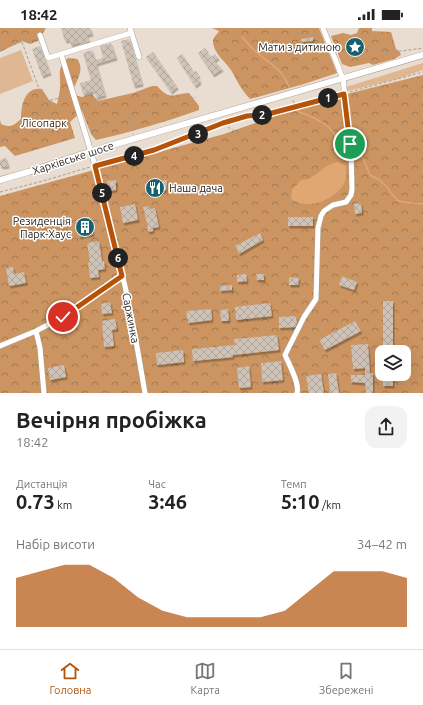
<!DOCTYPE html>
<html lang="uk">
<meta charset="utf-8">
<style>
:root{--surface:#fff;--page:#f2f2f2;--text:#222;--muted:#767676;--line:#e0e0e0;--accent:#b45309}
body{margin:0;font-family:Ubuntu,sans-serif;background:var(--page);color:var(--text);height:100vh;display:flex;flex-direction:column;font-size:15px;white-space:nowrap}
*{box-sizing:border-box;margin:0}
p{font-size:13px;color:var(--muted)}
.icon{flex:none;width:22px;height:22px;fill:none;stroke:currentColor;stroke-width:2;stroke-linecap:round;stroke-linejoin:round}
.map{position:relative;height:365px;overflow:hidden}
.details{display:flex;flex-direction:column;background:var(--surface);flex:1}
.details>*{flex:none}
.buttons{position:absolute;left:375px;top:317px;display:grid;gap:8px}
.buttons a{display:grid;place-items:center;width:36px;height:36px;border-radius:8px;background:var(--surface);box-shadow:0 4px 16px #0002;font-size:20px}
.pin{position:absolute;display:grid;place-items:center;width:34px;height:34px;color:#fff;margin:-17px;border:2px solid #fff;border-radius:50%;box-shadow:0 1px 4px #0007}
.km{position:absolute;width:20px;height:20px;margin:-10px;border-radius:50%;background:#222;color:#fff;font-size:11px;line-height:20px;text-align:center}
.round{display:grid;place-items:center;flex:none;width:42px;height:42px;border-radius:12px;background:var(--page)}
.summary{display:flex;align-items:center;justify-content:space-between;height:68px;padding:0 16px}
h1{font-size:22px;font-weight:600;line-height:30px}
.figures{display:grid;grid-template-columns:repeat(3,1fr);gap:6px;height:68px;padding:4px 16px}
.figures div{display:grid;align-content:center}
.figures b{font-size:20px;font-weight:600}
.figures small{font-size:11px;font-weight:400}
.figures p{font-size:11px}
.chart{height:112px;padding:8px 16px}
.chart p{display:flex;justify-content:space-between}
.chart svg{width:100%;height:72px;margin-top:4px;fill:var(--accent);opacity:.7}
.status{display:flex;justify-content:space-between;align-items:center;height:28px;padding:0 20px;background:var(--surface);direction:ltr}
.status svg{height:11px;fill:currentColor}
.dock{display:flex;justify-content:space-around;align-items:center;height:56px;border-top:1px solid var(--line);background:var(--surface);font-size:11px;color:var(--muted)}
.dock a{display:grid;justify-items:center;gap:2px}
.dock .selected{color:var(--accent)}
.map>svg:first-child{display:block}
</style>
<div class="status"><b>18:42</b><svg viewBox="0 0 49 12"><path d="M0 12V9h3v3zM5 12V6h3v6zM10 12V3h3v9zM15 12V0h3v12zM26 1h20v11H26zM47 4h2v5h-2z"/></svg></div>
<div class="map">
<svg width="423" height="365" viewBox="0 0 423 365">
<defs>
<pattern id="forest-crowns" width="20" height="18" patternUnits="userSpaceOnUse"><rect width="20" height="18" fill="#cb9460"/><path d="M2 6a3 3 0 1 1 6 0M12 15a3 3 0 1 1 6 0" fill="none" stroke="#a5794f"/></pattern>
<pattern id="building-cross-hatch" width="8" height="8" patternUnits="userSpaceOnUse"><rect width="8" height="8" fill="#cfc2b6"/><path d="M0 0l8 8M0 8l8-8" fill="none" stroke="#b2a79c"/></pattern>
<filter id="shadow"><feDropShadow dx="1.5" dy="2.5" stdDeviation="0" flood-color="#0004"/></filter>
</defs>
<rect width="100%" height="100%" fill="#e9dcd0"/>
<path fill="url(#forest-crowns)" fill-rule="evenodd" d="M0 0H46L38 13 30 16 22 13 0 24Z
M212 0H319L337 45 304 56 250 71C240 60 238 54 231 42 225 33 213 25 213 13 213 9 217 7 219 3Z
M359 0H372V3L391 4 396 21 399 23 401 27 394 31 373 37 369 35 350 39 342 36 331 8 343 5 351 7 357 5Z
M68 30 77 31C86 42 75 55 71 66L82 69 92 66 98 73 133 65 152 58H157C171 73 172 66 189 65L199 78V82C165 94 131 104 96 112L91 106 82 83 70 94 75 110 15 128 5 118 0 119V92L1 96C11 100 13 98 21 91 21 77 25 58 42 61L49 72 57 76C58 70 60 65 60 60 61 46 56 41 68 30Z
M423 47V365H0V168L224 106 281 86 351 65ZM382 324H404V346H382Z"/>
<path fill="#dfb793" d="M21 22 33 53 0 66V30Z
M423 35V42L397 51 348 63 346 59Z"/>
<path fill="#e0a773" d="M338 134 346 138C346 145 347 153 342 159 329 174 307 182 291 171L292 162 301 152C317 152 322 136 338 134Z"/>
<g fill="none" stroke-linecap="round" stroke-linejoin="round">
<path stroke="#e0a773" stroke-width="1.5" d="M242 9C248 16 253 22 260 27 273 38 283 42 289 59
M293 73 299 84C308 87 319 92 327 98 336 105 337 115 350 120
M353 122 363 130 370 147 378 151 387 159 397 172 403 174 423 176"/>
</g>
<path fill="url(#building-cross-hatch)" filter="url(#shadow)" d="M61 0H90L92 6 87 7 89 13 81 16 80 14 71 17 70 12 65 13Z
M313 9V13L301 14V11Z
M129 11 142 56 134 58 121 13Z
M111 15 116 30 96 36 105 67 96 70 94 63 83 66 80 55 91 52 83 25 92 22 95 32 103 30 100 18Z
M40 18 50 45 42 48 32 21Z
M205 20 211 29 215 26 218 30 214 33 222 41 213 47 198 25Z
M153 24 177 59 171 64 146 29Z
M182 26 194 44 196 43 199 48 197 49 200 53 199 55 195 58 177 30Z
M6 130 8 138 4 139 0 138V132Z
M116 152V162L109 163 107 153Z
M167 152 166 162 147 166 145 156Z
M361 175 362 185 355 186 354 176Z
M135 176 138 192 123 195 120 179Z
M149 178 150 181 155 180 159 199 153 200V203L148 204 147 199H148L143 179Z
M90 189 93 206 79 209 76 192Z
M288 189H313V198H288Z
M260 205 263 212 239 226 235 218Z
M99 213 102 233H104L105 241 98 242 99 249 90 250 88 235 90 234 87 215Z
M13 239 14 246 24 244 26 255 9 258 6 240Z
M246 246 247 253 237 254V247Z
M256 246H264V252H257Z
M342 248 357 254 354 262 339 257Z
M289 249 299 250 298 257H289Z
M232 257V262L220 263V258Z
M383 273H393V324H383Z
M110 274 112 285 102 286 101 276Z
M270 275 272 288 236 292 235 279Z
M211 281 212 292 188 295 186 283Z
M228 281 229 293H221L220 282Z
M296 288 297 295 295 299 279 300V289Z
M115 291 117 301 112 302 114 318 104 319 102 293Z
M355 293 361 303 325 322 319 312Z
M277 307 279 322 233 327V329L224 330 193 333 192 321 235 317 234 311Z
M368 316 370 345H373V365H366L365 355 351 354V347H365V340L353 341 351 317Z
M183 322 184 334 157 337 156 325Z
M281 333 283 352 262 354 261 335Z
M64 337 66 349 50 352 48 340Z
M249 338 251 359 239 360 237 340Z
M336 345 339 365H330L328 346Z
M321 346 324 365H309L306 348Z
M383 346H393V358H383Z"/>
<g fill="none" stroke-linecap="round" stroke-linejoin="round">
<g stroke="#b0a499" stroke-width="6">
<path id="minor" d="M130 0 139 29
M40 7 48 30 61 26 94 134 125 258 135 307 145 365
M61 26 131 5
M36 303 40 320 44 365
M0 318 36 303 63 289 122 248
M297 365C300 356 289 336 285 327L304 289 316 271 318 200 321 188 324 183 333 177 346 174 351 167 352 161 351 120 343 51 323 0"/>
</g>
<g stroke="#b0a499" stroke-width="7">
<path id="major" d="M0 152 28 144 92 123 423 27"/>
</g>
<path stroke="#a99e95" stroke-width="1" stroke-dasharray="3 2" stroke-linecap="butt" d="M293 4 320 7
M22 14 46 80
M335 16 349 15 387 25 423 20
M0 22 35 9
M350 64 423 44
M127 86 133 106
M224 96 244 110 259 123 263 130 275 143 287 168 296 180
M90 101 196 69
M0 113 19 105 46 80 50 79 48 73 69 67
M355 116 382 111 405 97 423 82
M99 137 154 122 223 95 247 88 268 86 339 67
M0 164 43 153 90 139
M385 210 391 206 395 216 418 201 423 203
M399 247 423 239"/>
<use href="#minor" stroke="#fff" stroke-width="5"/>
<use href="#major" stroke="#fff" stroke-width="6"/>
</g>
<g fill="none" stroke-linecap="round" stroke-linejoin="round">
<g stroke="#fff" stroke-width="8">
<path id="route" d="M63 289 122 248 95 138 154 122 223 95 247 88 268 86 344 66 350 116"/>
</g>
<use href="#route" stroke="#b45309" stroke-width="5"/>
</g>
<defs>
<g id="sight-disc" transform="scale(1)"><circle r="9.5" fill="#17616f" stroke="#fff"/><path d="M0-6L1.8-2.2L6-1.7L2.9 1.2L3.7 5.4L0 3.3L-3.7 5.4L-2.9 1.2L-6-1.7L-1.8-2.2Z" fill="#fff"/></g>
<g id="restaurant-disc" transform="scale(1)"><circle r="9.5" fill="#17616f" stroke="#fff"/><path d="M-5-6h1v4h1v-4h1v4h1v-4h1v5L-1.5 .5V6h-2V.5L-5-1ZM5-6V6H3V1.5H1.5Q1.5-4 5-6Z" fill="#fff"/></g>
<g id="building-disc" transform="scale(1)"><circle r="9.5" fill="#17616f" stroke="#fff"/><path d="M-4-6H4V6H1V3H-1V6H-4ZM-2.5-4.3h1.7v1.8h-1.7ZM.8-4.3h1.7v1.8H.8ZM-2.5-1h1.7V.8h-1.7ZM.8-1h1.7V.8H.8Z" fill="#fff"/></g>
</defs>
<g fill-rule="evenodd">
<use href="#sight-disc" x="355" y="19"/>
<use href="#restaurant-disc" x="155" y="160"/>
<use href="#building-disc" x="85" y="199"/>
</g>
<g text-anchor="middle" stroke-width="3" stroke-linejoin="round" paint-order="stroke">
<g font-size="11" fill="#2b2622" stroke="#fff" text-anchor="end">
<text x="341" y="23">Мати з дитиною</text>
<text x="169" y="164" text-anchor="start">Наша дача</text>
<text x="71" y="197">Резиденція<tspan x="71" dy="13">Парк-Хаус</tspan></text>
</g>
<g font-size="11" fill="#3e2710" stroke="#fff">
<text x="44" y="99">Лісопарк</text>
</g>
<g font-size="11" fill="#2b2622" stroke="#fff">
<text transform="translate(73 130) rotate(-18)" y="4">Харківське шосе</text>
<text transform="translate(131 290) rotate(79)" y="4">Саржинка</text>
</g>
</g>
</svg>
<div class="buttons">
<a><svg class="icon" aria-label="layers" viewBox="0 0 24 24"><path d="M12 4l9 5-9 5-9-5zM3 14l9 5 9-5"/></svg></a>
</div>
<div class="pin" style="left:350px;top:116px;background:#1e9e55"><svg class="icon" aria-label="arrive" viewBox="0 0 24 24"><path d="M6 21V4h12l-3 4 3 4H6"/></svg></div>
<div class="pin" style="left:63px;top:289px;background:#d93025"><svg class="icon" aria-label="check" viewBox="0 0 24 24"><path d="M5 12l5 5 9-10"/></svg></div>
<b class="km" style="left:328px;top:70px">1</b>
<b class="km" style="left:262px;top:87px">2</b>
<b class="km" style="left:198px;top:106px">3</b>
<b class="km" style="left:134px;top:128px">4</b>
<b class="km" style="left:102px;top:165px">5</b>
<b class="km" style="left:118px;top:230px">6</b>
</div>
<section class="details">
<div class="summary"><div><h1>Вечірня пробіжка</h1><p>18:42</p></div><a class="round"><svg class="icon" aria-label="share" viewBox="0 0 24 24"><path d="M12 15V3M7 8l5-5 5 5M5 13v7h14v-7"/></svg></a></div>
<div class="figures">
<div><p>Дистанція</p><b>0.73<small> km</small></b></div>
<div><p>Час</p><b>3:46</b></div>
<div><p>Темп</p><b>5:10<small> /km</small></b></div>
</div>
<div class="chart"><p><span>Набір висоти</span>34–42 m</p>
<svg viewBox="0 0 160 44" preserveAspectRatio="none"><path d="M0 44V14L10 10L20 6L30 6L40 14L50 26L60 34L70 38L80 38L90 38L100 38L110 34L120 22L130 10L140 10L150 10L160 14V44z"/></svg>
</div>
</section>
<nav class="dock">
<a class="selected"><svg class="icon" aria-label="home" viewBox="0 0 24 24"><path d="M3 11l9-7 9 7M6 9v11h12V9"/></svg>Головна</a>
<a><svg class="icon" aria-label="map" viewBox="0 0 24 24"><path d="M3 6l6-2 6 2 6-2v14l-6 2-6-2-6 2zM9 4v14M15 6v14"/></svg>Карта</a>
<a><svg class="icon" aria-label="saved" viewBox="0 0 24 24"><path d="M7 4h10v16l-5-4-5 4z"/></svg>Збережені</a>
</nav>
